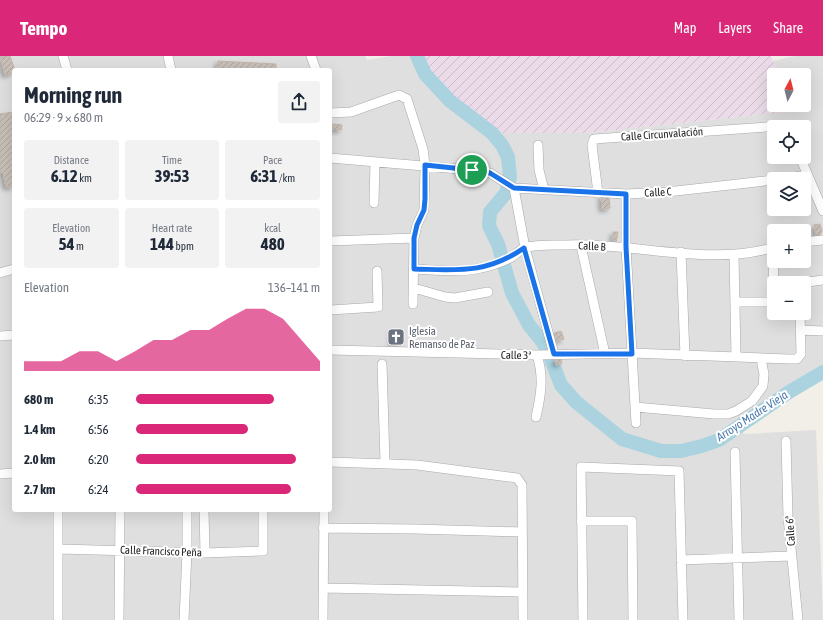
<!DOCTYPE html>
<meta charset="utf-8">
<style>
:root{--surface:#fff;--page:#f2f2f3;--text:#1f2937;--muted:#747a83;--accent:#db2777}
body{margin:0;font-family:"Asap Condensed",sans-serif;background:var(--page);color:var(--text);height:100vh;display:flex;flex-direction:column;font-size:15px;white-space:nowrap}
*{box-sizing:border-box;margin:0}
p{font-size:13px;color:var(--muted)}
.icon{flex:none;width:22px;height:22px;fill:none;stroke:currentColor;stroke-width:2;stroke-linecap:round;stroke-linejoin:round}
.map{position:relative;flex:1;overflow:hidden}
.side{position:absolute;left:12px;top:12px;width:320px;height:444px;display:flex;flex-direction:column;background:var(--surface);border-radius:4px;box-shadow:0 4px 16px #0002}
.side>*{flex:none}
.needle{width:26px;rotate:7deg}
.fabs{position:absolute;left:767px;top:12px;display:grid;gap:8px}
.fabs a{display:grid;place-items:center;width:44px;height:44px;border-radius:4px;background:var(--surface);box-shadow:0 4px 16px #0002;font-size:20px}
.pin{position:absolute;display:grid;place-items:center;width:34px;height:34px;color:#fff;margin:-17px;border:2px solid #fff;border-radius:50%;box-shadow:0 1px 4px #0007}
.round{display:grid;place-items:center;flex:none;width:42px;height:42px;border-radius:4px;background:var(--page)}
.headline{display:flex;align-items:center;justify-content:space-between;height:68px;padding:0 12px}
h1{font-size:22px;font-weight:700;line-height:30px}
.stats{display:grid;grid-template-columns:repeat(3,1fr);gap:6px;height:68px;padding:4px 12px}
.stats div{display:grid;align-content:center;border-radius:4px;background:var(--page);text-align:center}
.stats b{font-size:17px;font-weight:700}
.stats small{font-size:11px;font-weight:400}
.stats p{font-size:11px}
.chart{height:112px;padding:8px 12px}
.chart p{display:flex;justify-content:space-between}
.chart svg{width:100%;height:72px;margin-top:4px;fill:var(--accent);opacity:.7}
ul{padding:0 12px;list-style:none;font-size:13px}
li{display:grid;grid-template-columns:64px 48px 1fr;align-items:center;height:30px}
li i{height:10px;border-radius:5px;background:var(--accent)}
header{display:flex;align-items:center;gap:24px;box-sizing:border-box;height:56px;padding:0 20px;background:var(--accent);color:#fff}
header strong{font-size:19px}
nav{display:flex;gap:22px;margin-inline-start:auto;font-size:14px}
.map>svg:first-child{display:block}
</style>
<header>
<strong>Tempo</strong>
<nav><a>Map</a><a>Layers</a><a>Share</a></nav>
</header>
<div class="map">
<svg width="823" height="564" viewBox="0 0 823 564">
<defs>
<pattern id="industrial-furrows" width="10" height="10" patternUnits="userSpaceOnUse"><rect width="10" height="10" fill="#ebdbe8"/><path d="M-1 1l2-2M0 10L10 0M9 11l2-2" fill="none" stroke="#c9bcc7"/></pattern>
<pattern id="building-hatch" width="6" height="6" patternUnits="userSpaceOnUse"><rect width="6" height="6" fill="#c7bfb8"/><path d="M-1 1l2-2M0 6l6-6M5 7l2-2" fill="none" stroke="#aba49e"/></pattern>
<filter id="shadow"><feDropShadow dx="-3" dy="3" stdDeviation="2" flood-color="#0004"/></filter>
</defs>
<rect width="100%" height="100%" fill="#f2efe9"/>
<path fill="#e0dfdf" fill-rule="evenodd" d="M0 0H365L367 4 391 0H417L450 45 492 77H587L795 55 793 49H804V19H779L773 5 795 0H823V316L789 336 738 370 744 378 816 374 823 564H0ZM14 14H330V454H14ZM774 71H804V101H774ZM774 123H804V153H774ZM774 175H804V205H774ZM774 227H804V257H774Z"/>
<path fill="url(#industrial-furrows)" d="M417 0H771L779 19H774V49H793L796 55 587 77H492L450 45 425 18Z"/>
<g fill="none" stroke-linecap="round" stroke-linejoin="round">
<path stroke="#aad3df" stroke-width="14" d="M417 0 425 18 450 45 492 77 502 89 508 101 510 121 506 137 490 156 489 170 498 188 512 237 529 269 542 285 549 298 561 329 576 346 622 383 661 395H681L702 390 719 384 789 336 823 316"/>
</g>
<path fill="url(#building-hatch)" stroke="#c4b6ab" filter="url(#shadow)" d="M0 0H10L15 14 14 16 5 19Z
M218 5 276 8V14H217Z
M14 56V130L6 131 3 116 0 117V58Z
M333 68 342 69 341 74 332 73Z
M601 139H609L610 152 602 153Z
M820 168 822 175 820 179 816 180 814 169Z
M613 176H618L616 187H613Z
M392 275H401V288H392Z
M561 275 564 283 554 286 548 279Z
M560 300 562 307 556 309 555 304Z"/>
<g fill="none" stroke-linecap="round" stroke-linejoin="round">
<g stroke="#a9a9a9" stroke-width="10">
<path id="minor" d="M63 0 67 14
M168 0 171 14
M311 0 316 14
M330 57 351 56 399 39 407 43 423 93 425 109 424 154 417 169 414 182 413 248
M538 89 539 114 544 134
M800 101 823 155
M330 102 482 115 490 117 514 132 626 138 667 136 774 124
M783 123 807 119
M514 132 525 192 554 298
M598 137 592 89 594 83 781 70 785 71
M626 138V191L636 367
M374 147 375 106
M330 185 414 182
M804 186 823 184
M581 190 605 298
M681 196 685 300
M734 199 736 301
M414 213C436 214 460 217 481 212 492 210 502 206 512 201 516 198 520 194 524 192 536 188 554 189 567 189 631 186 713 211 774 191
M0 217 14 213
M804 229 808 226 823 224
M414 232 445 241 455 242 488 236
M736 246H773L774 191
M330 254 378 251 377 215
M800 274 823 275
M0 280 14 279
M330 294 537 299 632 297 789 303H797L801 298 800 257
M382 308 385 406
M635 351 714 358H728L736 355 752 345 763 330 764 318 761 303
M536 361C541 339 544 321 537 299
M786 385 788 461 798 564
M735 396 739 564
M330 406 417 409 517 422 522 429 523 564
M0 418 14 417
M204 454 205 497
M581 465H632L633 564
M323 472 415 473 522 476
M59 493 205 497 263 495V454
M681 504 791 500
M324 532 522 536
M58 564V454
M119 564 120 454
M184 564 187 496V454
M323 564 324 454
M583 564 581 411 679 415 683 564"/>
</g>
<use href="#minor" stroke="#fff" stroke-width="9"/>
</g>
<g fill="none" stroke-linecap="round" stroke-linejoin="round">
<g stroke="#fff" stroke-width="8">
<path id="route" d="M425 109 482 115 490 117 514 132 626 138V191L632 298H554L524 192C486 218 459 214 414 213V182L417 169 424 154 425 143Z"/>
</g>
<use href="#route" stroke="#1a73e8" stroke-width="5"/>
</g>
<defs>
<g id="church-square" transform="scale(0.9)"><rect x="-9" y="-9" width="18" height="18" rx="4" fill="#6b7280" stroke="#fff"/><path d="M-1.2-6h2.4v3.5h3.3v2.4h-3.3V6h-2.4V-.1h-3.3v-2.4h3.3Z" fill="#fff"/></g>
</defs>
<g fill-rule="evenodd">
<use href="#church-square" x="396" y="281"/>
</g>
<g text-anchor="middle" stroke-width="4" stroke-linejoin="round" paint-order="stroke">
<g font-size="11" fill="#222" stroke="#fff">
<text transform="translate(662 78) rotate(-4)" y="4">Calle Circunvalación</text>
<text transform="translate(658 136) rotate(-3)" y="4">Calle C</text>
<text transform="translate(592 190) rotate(3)" y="4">Calle B</text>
<text transform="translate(516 299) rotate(1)" y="4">Calle 3ª</text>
<text transform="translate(790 475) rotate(-94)" y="4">Calle 6ª</text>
<text transform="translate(161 495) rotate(2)" y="4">Calle Francisco Peña</text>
</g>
<g font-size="11" fill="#5b616d" stroke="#fff" text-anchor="start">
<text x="409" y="279">Iglesia<tspan x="409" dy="13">Remanso de Paz</tspan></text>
</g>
<g font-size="12" font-style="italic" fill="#4a7aab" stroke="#fff">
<text transform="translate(752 360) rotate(-33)" y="4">Arroyo Madre Vieja</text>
</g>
</g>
</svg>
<div class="fabs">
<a><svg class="needle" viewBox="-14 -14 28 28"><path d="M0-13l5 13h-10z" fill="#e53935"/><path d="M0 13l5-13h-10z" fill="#747a83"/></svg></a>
<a><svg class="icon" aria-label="locate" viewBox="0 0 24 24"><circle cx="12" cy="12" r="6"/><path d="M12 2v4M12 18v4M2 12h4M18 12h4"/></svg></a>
<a><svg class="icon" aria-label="layers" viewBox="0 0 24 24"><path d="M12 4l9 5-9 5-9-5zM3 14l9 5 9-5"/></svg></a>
<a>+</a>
<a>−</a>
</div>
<div class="pin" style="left:472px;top:114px;background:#1e9e55"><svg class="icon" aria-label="arrive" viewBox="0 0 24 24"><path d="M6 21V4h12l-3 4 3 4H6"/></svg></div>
<section class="side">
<div class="headline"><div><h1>Morning run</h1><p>06:29 · 9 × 680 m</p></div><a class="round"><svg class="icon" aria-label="share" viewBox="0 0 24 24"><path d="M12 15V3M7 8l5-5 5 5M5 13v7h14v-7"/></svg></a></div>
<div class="stats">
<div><p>Distance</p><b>6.12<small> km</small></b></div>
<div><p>Time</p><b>39:53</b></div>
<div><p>Pace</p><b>6:31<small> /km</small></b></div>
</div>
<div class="stats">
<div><p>Elevation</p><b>54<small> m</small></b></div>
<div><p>Heart rate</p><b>144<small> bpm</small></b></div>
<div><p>kcal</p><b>480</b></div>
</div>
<div class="chart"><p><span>Elevation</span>136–141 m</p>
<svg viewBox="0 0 160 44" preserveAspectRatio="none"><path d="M0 44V38L10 38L20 38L30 32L40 32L50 38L60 32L70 25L80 25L90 19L100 19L110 12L120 6L130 6L140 12L150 25L160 38V44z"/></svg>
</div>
<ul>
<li><b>680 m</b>6:35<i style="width:75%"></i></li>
<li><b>1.4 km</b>6:56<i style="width:61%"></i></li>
<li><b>2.0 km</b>6:20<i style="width:87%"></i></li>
<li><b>2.7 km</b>6:24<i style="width:84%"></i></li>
</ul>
</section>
</div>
